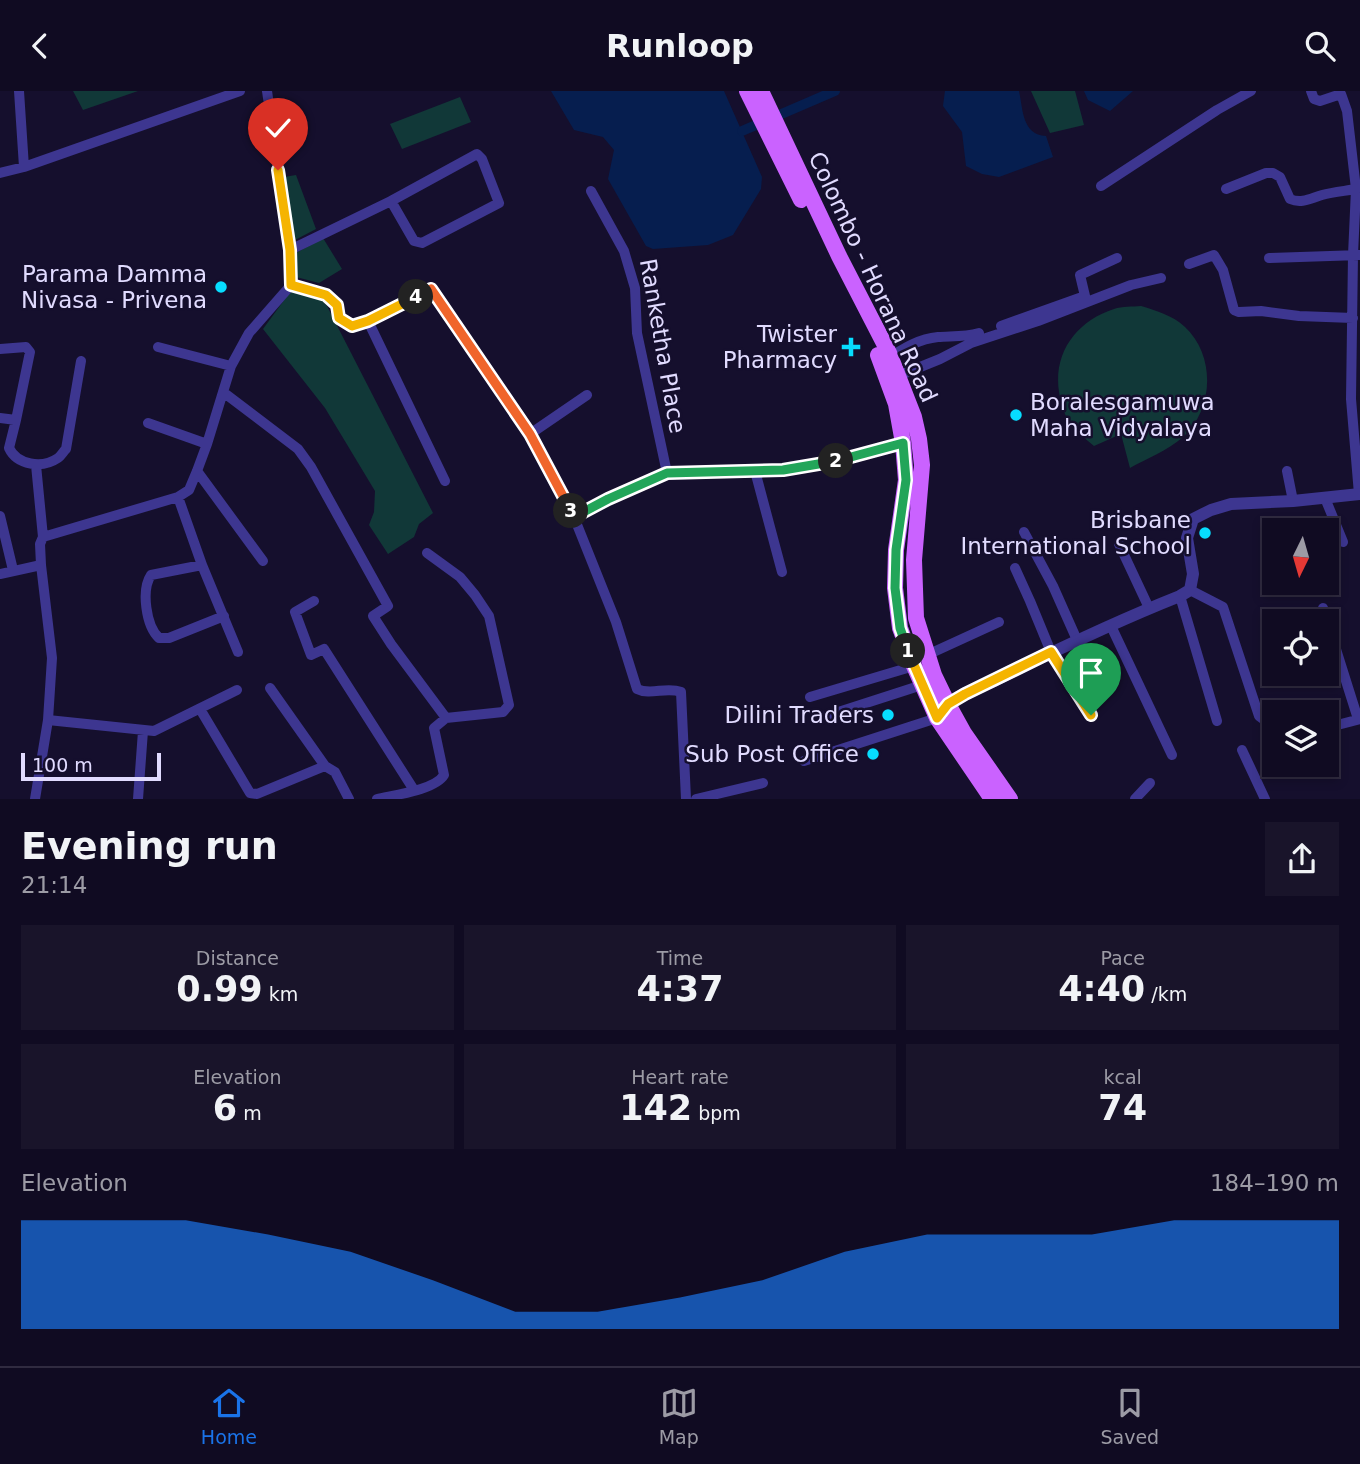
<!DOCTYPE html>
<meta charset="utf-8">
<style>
:root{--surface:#100b22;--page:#19142a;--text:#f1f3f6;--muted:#9c9ba5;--line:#302b40;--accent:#1a73e8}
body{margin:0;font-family:"DejaVu Sans",sans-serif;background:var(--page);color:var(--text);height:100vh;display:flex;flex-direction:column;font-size:26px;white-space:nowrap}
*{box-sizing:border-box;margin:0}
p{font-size:23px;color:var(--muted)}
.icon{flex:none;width:38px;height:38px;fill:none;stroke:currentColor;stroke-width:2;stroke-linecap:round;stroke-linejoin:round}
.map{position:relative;height:708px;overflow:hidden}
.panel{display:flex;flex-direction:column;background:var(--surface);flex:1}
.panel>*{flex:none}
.needle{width:46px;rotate:185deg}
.fabs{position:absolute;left:1262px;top:427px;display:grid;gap:14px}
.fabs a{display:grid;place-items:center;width:77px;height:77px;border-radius:0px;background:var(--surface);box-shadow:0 4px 10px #0003,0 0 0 2px var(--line);font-size:35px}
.scale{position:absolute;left:21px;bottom:18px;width:140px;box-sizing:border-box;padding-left:7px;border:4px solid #e1dbff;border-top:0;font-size:19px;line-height:24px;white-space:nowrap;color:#e1dbff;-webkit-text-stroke:5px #150f2d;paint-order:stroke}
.pin{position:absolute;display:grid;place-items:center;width:60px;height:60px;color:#fff;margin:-72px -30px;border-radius:50% 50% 50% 0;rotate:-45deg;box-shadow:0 0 7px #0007}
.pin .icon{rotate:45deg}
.km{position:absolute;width:35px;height:35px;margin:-18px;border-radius:50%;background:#222;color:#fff;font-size:19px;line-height:35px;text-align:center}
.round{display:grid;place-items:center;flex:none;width:74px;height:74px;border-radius:0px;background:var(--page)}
.summary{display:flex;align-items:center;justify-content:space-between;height:119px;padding:0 21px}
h1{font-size:38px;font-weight:600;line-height:52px}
.metrics{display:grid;grid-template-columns:repeat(3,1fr);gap:10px;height:119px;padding:7px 21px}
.metrics div{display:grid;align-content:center;border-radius:0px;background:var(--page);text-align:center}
.metrics b{font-size:35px;font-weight:600}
.metrics small{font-size:19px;font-weight:400}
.metrics p{font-size:19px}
.chart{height:196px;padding:14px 21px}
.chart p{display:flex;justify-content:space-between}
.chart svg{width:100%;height:126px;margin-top:7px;fill:var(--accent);opacity:.7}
header{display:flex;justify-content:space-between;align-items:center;height:91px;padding:0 21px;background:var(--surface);font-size:32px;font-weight:600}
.menu{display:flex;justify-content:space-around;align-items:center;height:98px;border-top:2px solid var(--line);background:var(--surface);font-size:19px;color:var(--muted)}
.menu a{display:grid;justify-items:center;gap:4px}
.menu .current{color:var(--accent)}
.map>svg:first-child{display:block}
</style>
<header><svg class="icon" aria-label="back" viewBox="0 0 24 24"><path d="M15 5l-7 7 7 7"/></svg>Runloop<svg class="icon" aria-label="search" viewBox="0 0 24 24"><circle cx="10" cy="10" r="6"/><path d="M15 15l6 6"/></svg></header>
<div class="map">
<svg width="1360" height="708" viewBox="0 0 1360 708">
<rect width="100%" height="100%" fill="#150f2d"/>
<path fill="#113838" d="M73 0H138L83 19Z
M1031 0H1075L1084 34 1050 42Z
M460 6 471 31 402 58 390 33Z
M296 84 316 138 295 149 284 86Z
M323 147 342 178 319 192 296 186 294 163Z
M293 197 317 204 327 215 433 422 419 433 414 446 388 463 369 434 374 421 375 400 325 317 263 238Z
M1141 215C1157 220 1172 224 1185 236 1216 265 1214 319 1182 347 1168 359 1146 368 1130 377L1121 343 1094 355C1087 349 1079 343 1073 336 1065 327 1061 313 1059 301 1053 261 1077 230 1114 218 1122 215 1133 216 1141 215Z"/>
<path fill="#061e4f" d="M551 0H724L762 86 761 98 733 144 708 154 653 158 646 155 608 88 614 59 603 46 574 39Z
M945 0H1019C1023 18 1022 44 1046 45L1053 66 999 86 982 83 966 75 962 41 943 15Z
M1084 0H1133L1110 20 1088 9Z"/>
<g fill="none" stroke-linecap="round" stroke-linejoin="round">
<path stroke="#061e4f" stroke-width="10" d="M742 40 835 0"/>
<path stroke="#3d3690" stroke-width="10" d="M19 0 24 76
M1311 0 1314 8 1320 10 1341 3 1347 20 1356 98 1353 164 1351 308 1359 403
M0 82 24 76 240 0
M1101 95 1217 19 1251 0
M1226 98 1266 82H1273L1280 86 1290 108C1302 113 1311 107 1322 104 1333 101 1345 100 1356 98
M591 100 624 160 635 197 637 242 667 382
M290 159 391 110 414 150 422 152 499 112 482 68 477 63 391 110
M1269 167 1360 164
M1189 173 1214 164 1223 179 1234 219 1239 221 1261 220 1299 225 1353 227
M291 194 326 203 337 214 339 227 352 235 368 230 431 198 530 343 574 426 616 531 637 598C651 605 666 595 681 601L686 708
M368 230 445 390
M1001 235 1085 205 1080 184 1117 167
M158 256 231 275
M0 258 26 256 30 261 16 329
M890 266C906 256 919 248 938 246 952 245 965 246 979 242
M898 285 940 268 971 252 1038 230 1131 194 1161 187
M223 301 298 358 311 376 388 515 373 525 391 553 446 627
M0 327 16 329 9 357C17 374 42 378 58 367 61 365 63 361 66 358L81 270
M148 332 207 353
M530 343 587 304
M36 374 43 446
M197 380 263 470
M755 380 782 481
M1287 380 1293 410
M178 406 202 474 238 561
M1325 407 1343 451
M0 425 13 479
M574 426 608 408 667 382 784 379 833 371 903 352
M1024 441 1053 495 1077 549
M1119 453 1149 517
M202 474 151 484C141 499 146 535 159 547H169L224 525
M1015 477 1030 510 1051 561 1091 624
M0 483 41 474
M1190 499 1223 516 1259 625 1263 628 1274 625
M1180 505 1217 630
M314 510 295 521 311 564 324 558 414 699
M1323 517 1358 628
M1111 535 1172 664
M927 564 999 531
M270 597 325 675 335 681 349 708
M810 606 914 575
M200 618 250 702 257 703 325 675
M1289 621 1306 616 1311 621
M826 625 922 594
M48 629 154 640 237 599
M1326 637 1360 628
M1242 659 1265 708
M804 670 937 627
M35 708 48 629 52 567 41 474 40 453 43 446 178 406 189 399 197 380 207 353 231 275 249 242 291 194 290 159 267 0
M138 708 143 640
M377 708C394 704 435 699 444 684L434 637 446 627 503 621 509 614 489 525 475 504 460 486 427 462
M696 708 763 692
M1135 708 1150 692"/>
<path stroke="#3d3690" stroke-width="12" d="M944 618C956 603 979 597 996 589 1056 559 1117 530 1180 505L1190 499 1193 483 1187 447 1193 428 1211 419 1231 413 1293 410 1360 403"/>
<path stroke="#ca62ff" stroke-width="16" d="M747 0 801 109
M761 0 839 165 889 262 914 326 919 348 922 374 914 469 916 527 934 584 948 613 964 642 1010 708
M878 264 896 313 903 352 906 389 896 459 895 497 900 537 914 575 937 627 992 708"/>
</g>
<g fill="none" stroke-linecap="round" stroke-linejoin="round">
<g stroke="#fff" stroke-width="14">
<path id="split-1" d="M908 560 937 627 948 613 965 603 1051 561 1091 624"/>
</g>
<g stroke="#fff" stroke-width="14">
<path id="split-2" d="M836 370 903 352 906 389 896 459 895 497 900 537 908 560"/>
</g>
<g stroke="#fff" stroke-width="14">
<path id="split-3" d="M571 420 574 426 608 408 667 382 783 379 836 370"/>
</g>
<g stroke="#fff" stroke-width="14">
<path id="split-4" d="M416 206 431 198 530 343 571 420"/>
</g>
<g stroke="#fff" stroke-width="14">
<path id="split-5" d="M278 79 290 159 291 194 326 204 337 214 339 227 352 235 368 230 416 206"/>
</g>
<use href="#split-1" stroke="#f5b400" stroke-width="9"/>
<use href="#split-2" stroke="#22a559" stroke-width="9"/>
<use href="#split-3" stroke="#22a559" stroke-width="9"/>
<use href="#split-4" stroke="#f0652b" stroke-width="9"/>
<use href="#split-5" stroke="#f5b400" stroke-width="9"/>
</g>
<g fill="#07ddff" stroke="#150f2d" stroke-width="2.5">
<circle cx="221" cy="196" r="7"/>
<path d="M847.5 245.5h7v7h7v7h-7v7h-7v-7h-7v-7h7z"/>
<circle cx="1016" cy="324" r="7"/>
<circle cx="1205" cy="442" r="7"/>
<circle cx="888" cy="624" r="7"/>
<circle cx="873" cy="663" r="7"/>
</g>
<g text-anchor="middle" stroke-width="5" stroke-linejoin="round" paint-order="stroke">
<g font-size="23" fill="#e1dbff" stroke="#150f2d" text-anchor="end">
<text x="207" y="191">Parama Damma<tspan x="207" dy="26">Nivasa - Privena</tspan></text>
<text x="837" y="251">Twister<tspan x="837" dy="26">Pharmacy</tspan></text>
<text x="1030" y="319" text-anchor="start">Boralesgamuwa<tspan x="1030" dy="26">Maha Vidyalaya</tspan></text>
<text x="1191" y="437">Brisbane<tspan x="1191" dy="26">International School</tspan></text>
<text x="874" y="632">Dilini Traders</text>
<text x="859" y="671">Sub Post Office</text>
</g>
<g font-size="23" fill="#e1dbff" stroke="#150f2d">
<text transform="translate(873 186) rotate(65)" y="8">Colombo - Horana Road</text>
<text transform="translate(663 255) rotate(80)" y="8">Ranketha Place</text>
</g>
</g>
</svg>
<div class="fabs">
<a><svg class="needle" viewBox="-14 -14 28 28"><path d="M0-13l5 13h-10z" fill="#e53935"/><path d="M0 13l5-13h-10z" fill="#9c9ba5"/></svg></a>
<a><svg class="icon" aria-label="locate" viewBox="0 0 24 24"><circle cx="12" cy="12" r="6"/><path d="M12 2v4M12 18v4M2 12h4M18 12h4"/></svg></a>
<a><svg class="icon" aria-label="layers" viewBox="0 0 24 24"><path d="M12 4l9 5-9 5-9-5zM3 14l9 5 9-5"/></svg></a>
</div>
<div class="scale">100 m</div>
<div class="pin" style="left:1091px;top:624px;background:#1e9e55"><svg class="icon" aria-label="arrive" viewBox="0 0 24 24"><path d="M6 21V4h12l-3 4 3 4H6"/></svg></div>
<div class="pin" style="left:278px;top:79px;background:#d93025"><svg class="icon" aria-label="check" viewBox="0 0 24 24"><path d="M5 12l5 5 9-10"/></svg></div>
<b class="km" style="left:908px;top:560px">1</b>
<b class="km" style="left:836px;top:370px">2</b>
<b class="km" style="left:571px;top:420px">3</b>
<b class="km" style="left:416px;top:206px">4</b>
</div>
<section class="panel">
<div class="summary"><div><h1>Evening run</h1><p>21:14</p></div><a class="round"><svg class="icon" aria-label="share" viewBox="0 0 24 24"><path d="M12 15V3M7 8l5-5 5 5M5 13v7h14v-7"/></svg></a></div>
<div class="metrics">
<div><p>Distance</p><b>0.99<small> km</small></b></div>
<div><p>Time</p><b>4:37</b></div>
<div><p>Pace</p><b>4:40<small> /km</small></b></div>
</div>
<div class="metrics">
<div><p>Elevation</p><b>6<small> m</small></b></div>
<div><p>Heart rate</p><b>142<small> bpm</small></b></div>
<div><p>kcal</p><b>74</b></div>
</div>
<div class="chart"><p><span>Elevation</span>184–190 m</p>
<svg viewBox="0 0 160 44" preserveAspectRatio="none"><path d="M0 44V6L10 6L20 6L30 11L40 17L50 27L60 38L70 38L80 33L90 27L100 17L110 11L120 11L130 11L140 6L150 6L160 6V44z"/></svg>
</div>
</section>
<nav class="menu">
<a class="current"><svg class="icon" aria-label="home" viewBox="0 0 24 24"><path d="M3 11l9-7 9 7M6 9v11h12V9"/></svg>Home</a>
<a><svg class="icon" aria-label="map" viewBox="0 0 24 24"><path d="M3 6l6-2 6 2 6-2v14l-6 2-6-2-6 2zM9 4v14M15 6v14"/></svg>Map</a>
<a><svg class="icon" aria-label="saved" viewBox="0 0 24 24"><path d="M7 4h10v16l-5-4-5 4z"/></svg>Saved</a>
</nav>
